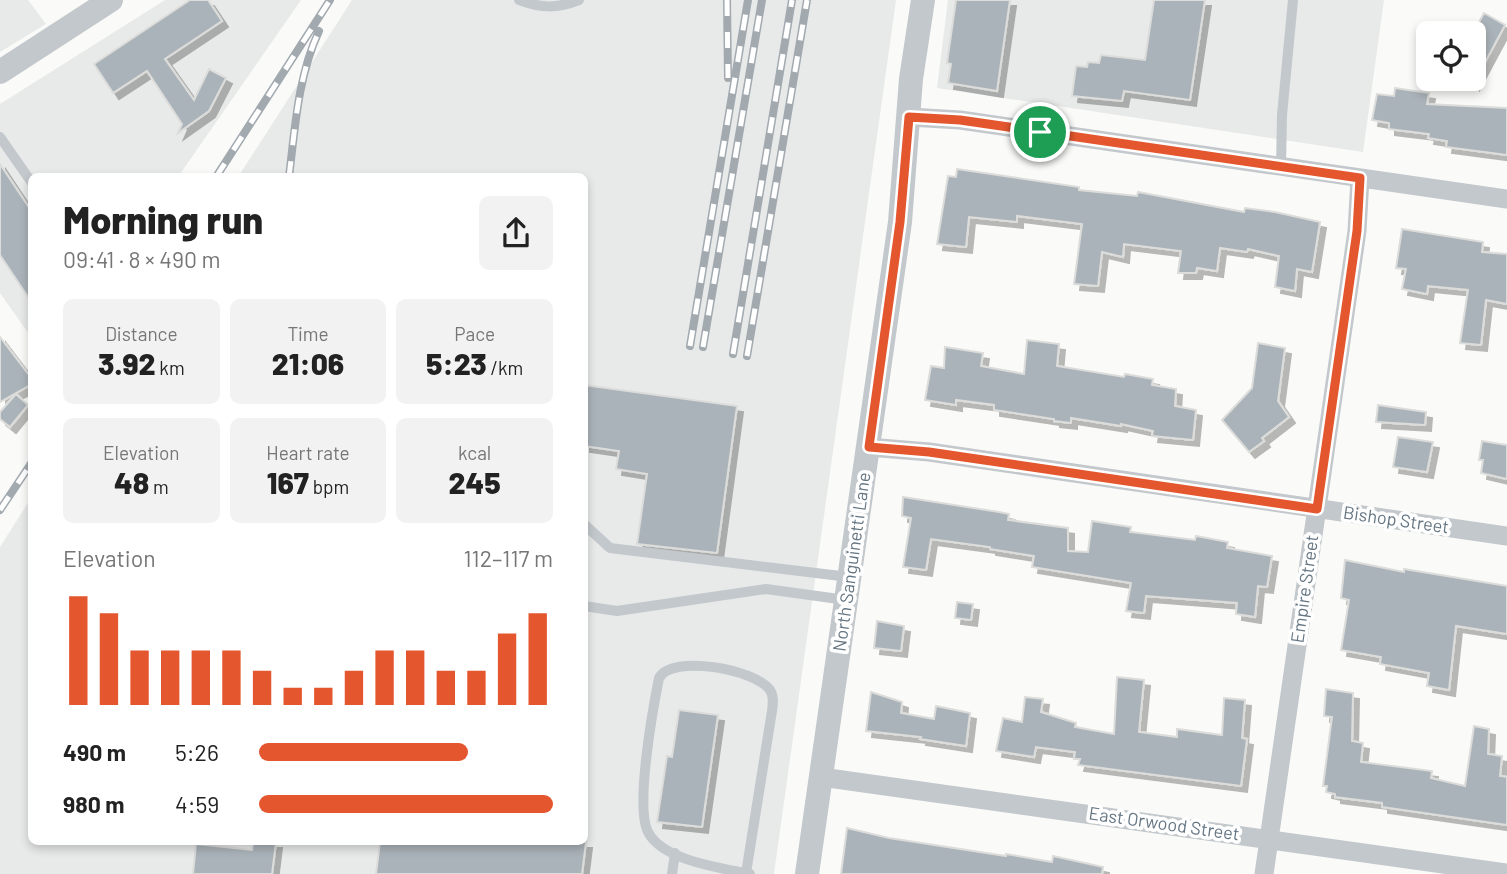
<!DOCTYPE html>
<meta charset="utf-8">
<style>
:root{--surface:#fff;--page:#f2f2f2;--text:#222;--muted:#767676;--accent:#e4572e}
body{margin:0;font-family:Barlow,sans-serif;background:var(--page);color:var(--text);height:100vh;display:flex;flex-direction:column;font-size:26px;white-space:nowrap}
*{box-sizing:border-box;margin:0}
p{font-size:23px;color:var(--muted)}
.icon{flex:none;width:38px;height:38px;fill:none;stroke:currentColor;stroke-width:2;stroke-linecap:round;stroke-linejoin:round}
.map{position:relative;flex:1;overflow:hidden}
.drawer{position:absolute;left:28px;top:173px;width:560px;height:672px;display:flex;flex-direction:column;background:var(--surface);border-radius:10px;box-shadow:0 4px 10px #0003}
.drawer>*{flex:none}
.controls{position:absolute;left:1416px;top:21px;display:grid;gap:14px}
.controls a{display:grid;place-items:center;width:70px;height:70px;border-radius:10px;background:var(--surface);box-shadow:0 4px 10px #0003;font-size:35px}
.pin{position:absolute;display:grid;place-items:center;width:60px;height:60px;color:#fff;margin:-30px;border:4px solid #fff;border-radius:50%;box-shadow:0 2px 7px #0007}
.round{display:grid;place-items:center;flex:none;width:74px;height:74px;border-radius:10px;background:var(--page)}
.headline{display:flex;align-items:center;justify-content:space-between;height:119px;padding:0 35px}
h1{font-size:38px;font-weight:800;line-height:52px}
.metrics{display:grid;grid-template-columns:repeat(3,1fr);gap:10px;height:119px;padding:7px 35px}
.metrics div{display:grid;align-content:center;border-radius:10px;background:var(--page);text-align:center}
.metrics b{font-size:30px;font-weight:800}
.metrics small{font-size:19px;font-weight:400}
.metrics p{font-size:19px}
.chart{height:196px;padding:14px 35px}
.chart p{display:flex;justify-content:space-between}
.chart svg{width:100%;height:126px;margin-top:7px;stroke:var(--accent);stroke-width:6}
ul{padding:0 35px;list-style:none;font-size:23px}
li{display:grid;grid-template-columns:112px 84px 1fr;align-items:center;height:52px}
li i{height:18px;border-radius:9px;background:var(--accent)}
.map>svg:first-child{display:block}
</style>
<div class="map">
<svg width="1507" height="874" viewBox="0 0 1507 874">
<defs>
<filter id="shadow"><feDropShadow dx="6" dy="6" stdDeviation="0" flood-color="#0004"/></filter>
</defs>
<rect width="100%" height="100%" fill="#fafaf8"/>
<path fill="#e8e9e9" d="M0 0H28L46 24 0 52Z
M165 0H301L178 177H32L31 337 0 293V104Z
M352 0H896L774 874H0V547L31 498 32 842H584V177H238Z
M948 0H1384L1363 152 937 88Z"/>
<path fill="#aab3b9" stroke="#dcdcda" stroke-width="2" filter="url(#shadow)" d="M190 0H208L222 21 165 59 194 100 209 69 226 78 209 111 178 133 182 124 147 71 113 93 94 64Z
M956 0H1010L997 91 948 83 951 64 947 63Z
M1154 0H1205L1190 100 1124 91 1122 101 1072 96 1076 66 1087 67 1088 62 1099 63 1101 55 1145 60Z
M1484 13 1505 25 1474 83 1473 33Z
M1395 88 1429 93 1427 104 1507 108V155L1446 147 1447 141 1428 138 1429 134 1389 129V123L1372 120 1377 94 1394 96Z
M0 164 32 212V303L0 255Z
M957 169 1079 187V190L1137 196 1138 192 1244 212 1245 208 1275 212 1320 222 1312 272 1297 269 1295 291 1275 287 1279 256 1248 249 1247 252 1220 248 1217 271 1197 268 1196 273H1178L1181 251 1124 244 1123 257 1102 252 1098 286 1074 284 1082 224 1017 216V222L969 217 966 247 937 244 948 176 956 177Z
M1402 229 1483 242 1482 252 1507 254V304L1486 300 1481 345 1460 343 1468 290 1428 286 1427 294 1402 289 1406 269 1396 268Z
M0 337 32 379V384L0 402Z
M1027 340 1059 344 1057 366 1124 377 1125 374 1153 379 1152 385 1176 389 1175 406 1196 410 1193 440 1152 436 1153 431 1121 424V426L1071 418V423L1054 421V419L994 410V405L956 400V405L925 400 931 366 944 368 945 347 983 353 981 366 1024 374Z
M1258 343 1285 348 1278 401 1289 417 1262 438 1264 441 1249 452 1222 420 1252 388Z
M584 385 737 406 717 553 637 544 647 474 616 469 619 451 584 446Z
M16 394 28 405 10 427 0 419V412Z
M1378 405 1426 412 1425 425 1376 422Z
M1398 437 1433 442 1427 472 1393 467Z
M1482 441 1507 445V479L1481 473 1483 460H1479Z
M903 497 999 512 1009 514 1008 520 1068 528V551L1088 552 1092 521 1131 527 1130 532 1195 540 1196 536 1228 542 1227 548 1272 556 1267 587 1258 586 1255 617 1236 614 1237 603 1146 596 1144 613 1126 611 1131 583 1032 567 1034 556 990 549V547L931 539 926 570 903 567 911 518 902 516Z
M1345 560 1404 572V569L1507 586V634L1456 626 1449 690 1427 686 1429 673 1380 664 1381 657 1341 650 1349 600 1341 598Z
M957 602 973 604 971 620 955 618Z
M877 621 904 626 901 651 874 648Z
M1117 677 1144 680 1139 732 1177 737V729L1222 735 1224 698 1245 700 1242 738 1247 739 1241 786 1078 765 1080 759H1074L1075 752 1036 747 1034 757 996 751 1003 718 1022 722 1025 697 1043 699 1041 712 1076 723 1075 727 1114 734Z
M1326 689 1353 693 1352 741 1363 743 1361 762 1432 771 1431 778 1465 786 1474 726 1489 729 1488 754 1502 756 1500 776 1507 777V825L1382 807V803L1335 797V794L1326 792 1327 786H1323L1332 717 1324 716Z
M871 692 902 702 901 713 934 719 936 706 970 713 966 746 920 739 921 737 866 731Z
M679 710 718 715 702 827 657 822 667 756 672 757Z
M847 828 889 838 1006 856V854L1052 862 1053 856 1103 867 1102 874H841Z
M253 842H276L272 874H193L196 844 252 850Z
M380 842H586L582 874H376Z"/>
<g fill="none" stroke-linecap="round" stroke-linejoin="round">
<path stroke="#c3c8cc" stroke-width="10" d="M519 0C541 8 556 9 579 0
M0 137 32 183
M1281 167 1282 115 1293 0
M584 524 610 548 849 577
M584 606 617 611 766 589 846 600
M746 873 772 711C773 704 774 696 770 690 755 669 672 654 659 678 653 708 635 807 648 832 663 861 722 868 750 874
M672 874 675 853"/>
<path stroke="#c3c8cc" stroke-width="19" d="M909 117 960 120 1507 199
M868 447 929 452 1507 536
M821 777 1507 873
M1264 874 1357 231 1360 178"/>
<path stroke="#c3c8cc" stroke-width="24" d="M0 72 111 0
M807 874 900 222 911 79 923 0"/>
<g stroke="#a2aab0" stroke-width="8">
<path id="rail" d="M727 0 728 78
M216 177 330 0
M289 177C295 128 298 76 319 31
M690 346 748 0
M703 347 762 0
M733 354 792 0
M747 356 807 0
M0 510 32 462"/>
</g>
<use href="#rail" stroke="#fff" stroke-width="5" stroke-dasharray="16" stroke-linecap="butt"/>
</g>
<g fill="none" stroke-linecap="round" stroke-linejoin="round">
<g stroke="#fff" stroke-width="14">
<path id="route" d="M909 117 960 120 1360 178 1357 231 1317 509 929 452 869 447 900 222Z"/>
</g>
<use href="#route" stroke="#e4572e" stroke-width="9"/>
</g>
<g text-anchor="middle" stroke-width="7" stroke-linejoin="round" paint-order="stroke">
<g font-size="18" fill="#657683" stroke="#fff">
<text transform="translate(1396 520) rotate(8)" y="6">Bishop Street</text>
<text transform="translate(852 562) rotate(-82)" y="6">North Sanguinetti Lane</text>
<text transform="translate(1305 589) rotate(-82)" y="6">Empire Street</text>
<text transform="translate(1164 824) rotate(8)" y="6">East Orwood Street</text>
</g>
</g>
</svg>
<div class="controls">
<a><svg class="icon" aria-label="locate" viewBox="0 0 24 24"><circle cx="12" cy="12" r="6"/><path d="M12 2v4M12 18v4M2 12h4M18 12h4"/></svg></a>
</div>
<div class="pin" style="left:1040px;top:132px;background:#1e9e55"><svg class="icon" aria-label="arrive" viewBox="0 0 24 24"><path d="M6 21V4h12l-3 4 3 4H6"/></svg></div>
<section class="drawer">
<div class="headline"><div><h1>Morning run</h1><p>09:41 · 8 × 490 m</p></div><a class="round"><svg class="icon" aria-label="share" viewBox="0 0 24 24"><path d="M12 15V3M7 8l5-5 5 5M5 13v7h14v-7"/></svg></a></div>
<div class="metrics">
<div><p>Distance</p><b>3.92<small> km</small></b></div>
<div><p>Time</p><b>21:06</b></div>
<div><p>Pace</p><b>5:23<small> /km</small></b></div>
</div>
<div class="metrics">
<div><p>Elevation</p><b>48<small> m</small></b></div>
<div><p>Heart rate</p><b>167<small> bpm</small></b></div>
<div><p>kcal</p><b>245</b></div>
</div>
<div class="chart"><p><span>Elevation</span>112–117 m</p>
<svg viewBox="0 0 160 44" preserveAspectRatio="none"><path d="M5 44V6M15 44V12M25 44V25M35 44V25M45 44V25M55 44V25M65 44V32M75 44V38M85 44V38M95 44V32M105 44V25M115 44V25M125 44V32M135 44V32M145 44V19M155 44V12"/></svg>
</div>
<ul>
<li><b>490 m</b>5:26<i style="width:71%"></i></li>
<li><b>980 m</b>4:59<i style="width:100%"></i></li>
</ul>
</section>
</div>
